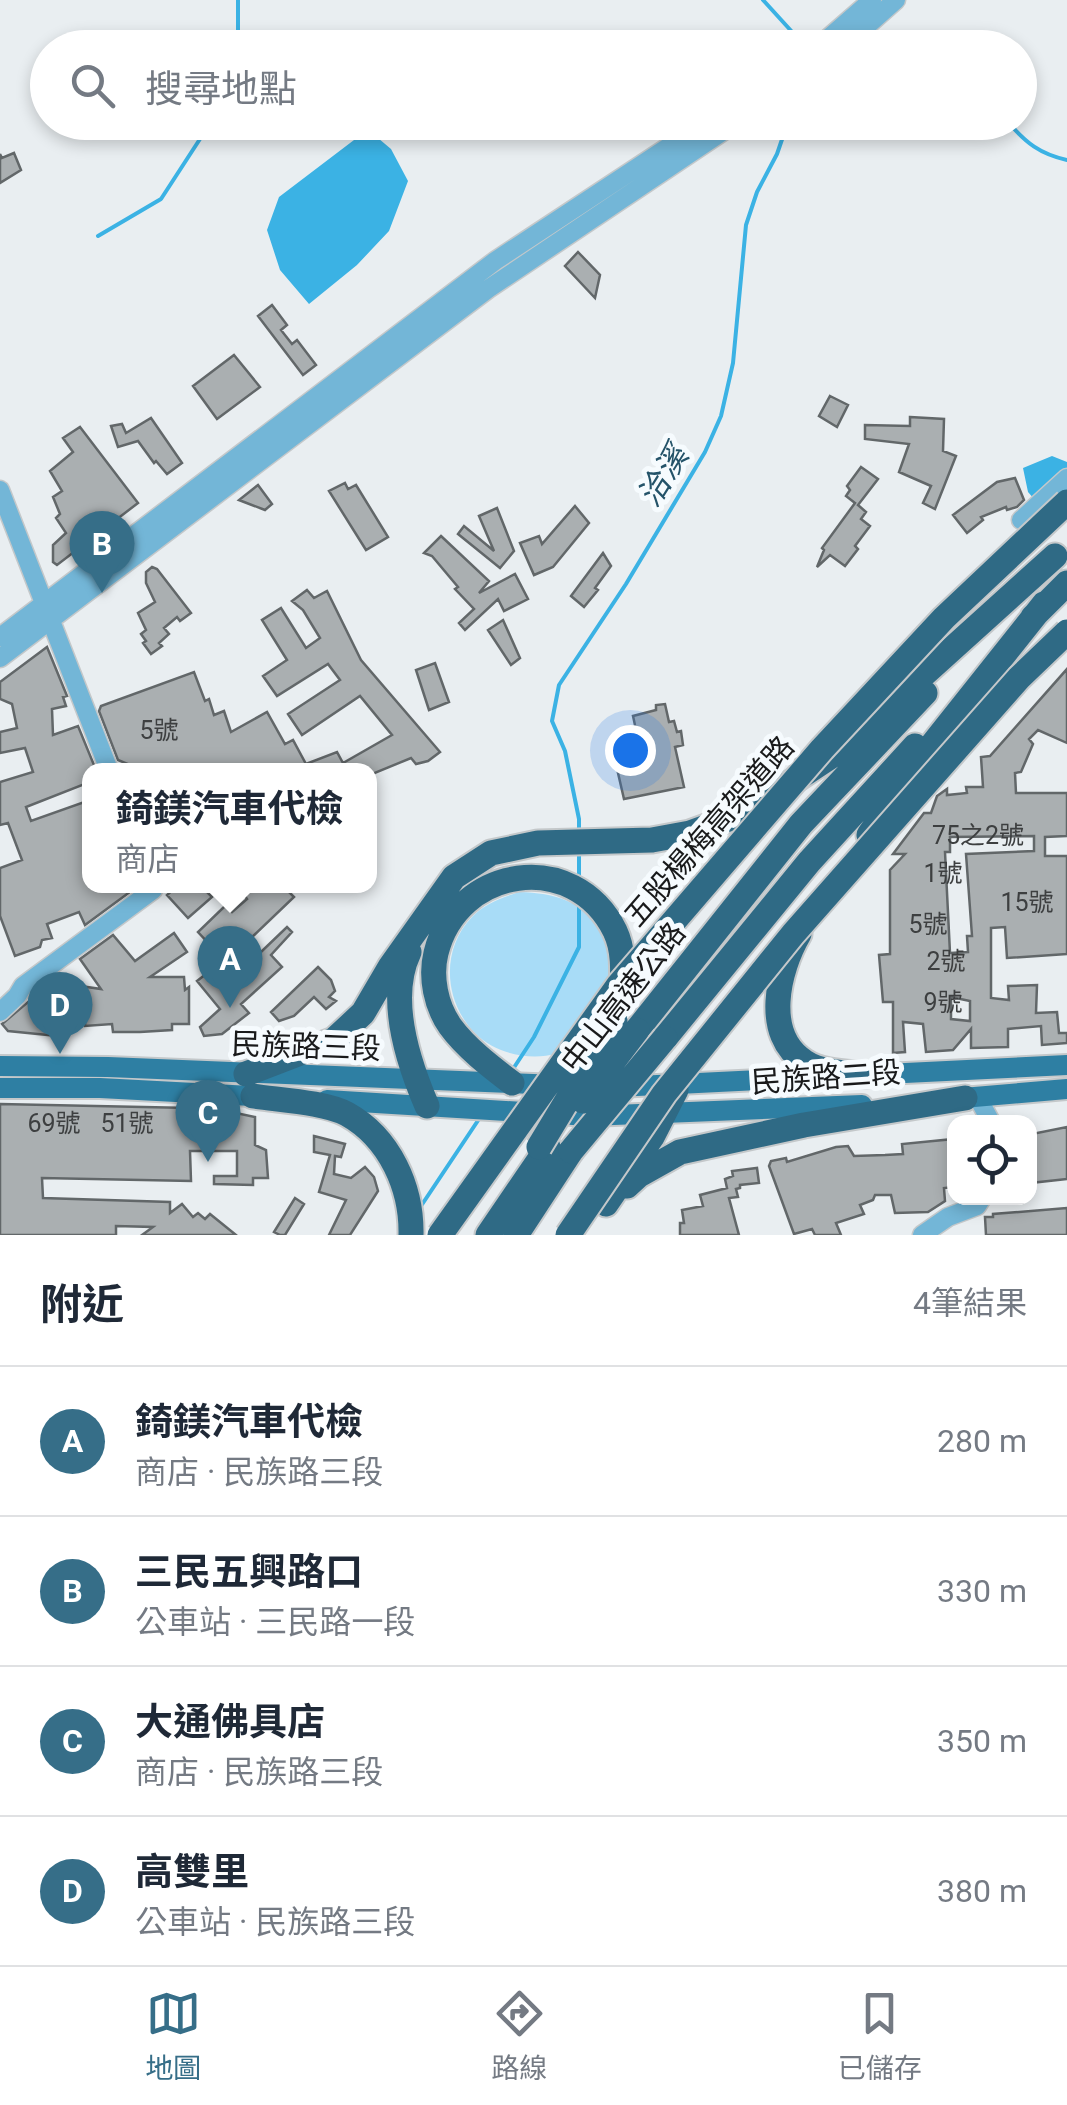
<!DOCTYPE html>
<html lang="zh-TW">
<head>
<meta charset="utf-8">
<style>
	body { margin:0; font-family:Roboto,"Noto Sans TC",sans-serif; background:#f2f2f3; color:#1f2937 }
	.controls { position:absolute; right:30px; bottom:30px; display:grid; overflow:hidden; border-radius:20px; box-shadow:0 5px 15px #0003 }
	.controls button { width:90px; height:90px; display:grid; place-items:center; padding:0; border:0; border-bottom:2px solid #e0e1e3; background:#fff; color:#1f2937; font:50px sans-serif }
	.you { position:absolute; left:630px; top:750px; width:35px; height:35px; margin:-25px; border:8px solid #fff; border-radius:50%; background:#1a73e8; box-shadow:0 0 0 15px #1a73e833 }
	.badge { display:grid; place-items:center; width:65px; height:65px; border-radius:50%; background:#366e88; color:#fff; font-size:32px; font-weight:700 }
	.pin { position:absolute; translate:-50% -82px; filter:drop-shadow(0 2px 5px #0008) }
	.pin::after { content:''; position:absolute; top:52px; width:35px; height:30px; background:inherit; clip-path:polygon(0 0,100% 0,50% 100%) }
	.popup { position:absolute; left:82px; top:763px; width:295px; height:130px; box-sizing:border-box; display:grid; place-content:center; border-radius:20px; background:#fff; filter:drop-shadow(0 2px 8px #0005); font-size:32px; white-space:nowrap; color:#747a83 }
	.popup b { font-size:38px; color:#1f2937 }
	.popup::after { content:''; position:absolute; left:50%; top:100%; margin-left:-20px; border:20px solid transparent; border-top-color:#fff }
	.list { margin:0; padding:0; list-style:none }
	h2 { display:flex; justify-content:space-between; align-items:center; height:130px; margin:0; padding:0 40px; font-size:42px }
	h2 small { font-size:32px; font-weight:400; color:#747a83 }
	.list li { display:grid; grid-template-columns:65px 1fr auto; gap:30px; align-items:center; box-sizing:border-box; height:150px; padding:0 40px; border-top:2px solid #e0e1e3 }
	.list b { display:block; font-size:38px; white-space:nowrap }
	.list p { margin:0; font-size:32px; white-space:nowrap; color:#747a83 }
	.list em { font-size:32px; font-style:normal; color:#747a83 }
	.icon { flex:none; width:55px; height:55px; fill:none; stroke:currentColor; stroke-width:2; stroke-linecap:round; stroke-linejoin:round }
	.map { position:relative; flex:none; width:1067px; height:1235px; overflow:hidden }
	.search { position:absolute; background:#fff; box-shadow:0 5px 15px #0003; left:30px; right:30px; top:30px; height:110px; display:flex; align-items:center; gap:25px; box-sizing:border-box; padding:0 35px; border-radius:55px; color:#747a83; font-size:38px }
	.sheet { height:730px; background:#fff }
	nav { display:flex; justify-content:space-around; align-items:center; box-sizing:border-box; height:140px; border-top:2px solid #e0e1e3; background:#fff; font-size:28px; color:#747a83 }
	nav a { display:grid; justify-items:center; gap:5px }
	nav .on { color:#366e88 }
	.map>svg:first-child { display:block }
	.green { fill:#a8dcf7 }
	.water { fill:#3bb2e4 }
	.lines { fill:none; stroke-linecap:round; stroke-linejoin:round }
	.stream { stroke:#3bb2e4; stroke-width:4 }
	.building { fill:#aaafb1; stroke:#626769; stroke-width:2.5; fill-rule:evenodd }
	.minor-casing { stroke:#c4c8ca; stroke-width:21 }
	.major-casing { stroke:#c4c8ca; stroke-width:24 }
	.highway-casing { stroke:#c4c8ca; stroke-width:29 }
	.minor { stroke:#73b6d7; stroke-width:18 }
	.major { stroke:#2e7fa3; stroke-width:20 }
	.highway { stroke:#2f6a85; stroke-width:25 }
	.highway-bridge-casing { stroke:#c4c8ca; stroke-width:29; stroke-linecap:butt }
	.highway-bridge { stroke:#2f6a85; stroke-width:25 }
	.labels { text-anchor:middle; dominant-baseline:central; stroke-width:10; stroke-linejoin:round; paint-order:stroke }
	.number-label { font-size:25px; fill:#3d3f40 }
	.street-label { font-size:30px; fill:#191a1b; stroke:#f6fbfe }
	.water-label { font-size:32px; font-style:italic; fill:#245369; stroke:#f6fbfe }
</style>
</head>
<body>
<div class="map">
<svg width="1067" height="1235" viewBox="0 0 1067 1235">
	<rect width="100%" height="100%" fill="#e9eef1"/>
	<!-- green -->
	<path class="green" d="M519 892C555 893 584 901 603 934 609 943 616 958 615 970 614 980 603 995 598 1004 592 1016 586 1036 576 1044 548 1065 500 1058 476 1034 444 1003 440 950 472 917 485 903 502 898 519 892Z"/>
	<!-- water -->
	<path class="water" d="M372 133 391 149 408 181 389 231 357 265 309 304 280 270 267 230 279 197 354 140Z
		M1052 456 1067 462V470L1035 500 1028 492 1023 468Z"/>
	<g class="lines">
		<!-- stream -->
		<path class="stream" d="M238 0V48
			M763 0 794 34V48
			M794 34 803 46
			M1008 122C1026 143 1040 154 1067 160
			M98 236 161 199 211 122
			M579 834V819L565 751 552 721 559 685 626 584 705 452 721 416 733 363 746 225 757 192 777 154 788 122
			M579 879V853
			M513 1069 534 1037 579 947V905
			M419 1209 479 1119"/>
	</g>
	<!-- building -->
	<path class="building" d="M14 153 21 170 0 183V154L2 158Z
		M578 252 600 275 595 298 565 266Z
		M272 305 287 325 281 330 292 344 297 340 316 365 303 375 258 316Z
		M234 355 260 387 217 419 193 386Z
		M830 396 848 405 837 427 819 416Z
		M910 417 944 419 943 451 956 456 935 509 923 503 931 486 899 472 909 444 865 439V425L910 426Z
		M151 418 182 463 167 474 156 461 154 463 138 441 118 447 111 426 122 424 126 433Z
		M80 427 138 503 57 565 53 562V545L66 533 56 518 60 514 53 497 62 491 50 471 73 452 63 438Z
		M861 467 878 479 858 505 866 512 861 519 870 526 855 546 858 549 845 566 830 555 817 567 824 550 822 548 855 503 846 496 850 490 847 486Z
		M1015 478 1024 500 1017 507 1007 510 1006 507 981 517 983 520 967 533 953 515 997 482Z
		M345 483 348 489 356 485 388 537 366 550 329 491Z
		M258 485 272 504 265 510 239 500Z
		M575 506 589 523 553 567 534 575 520 543 539 536 542 544Z
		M497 508 514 551 500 568 458 534 464 526 494 551 479 516Z
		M441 536 489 581 479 593 515 574 528 599 504 611 498 599 465 630 459 623 474 609 455 589 458 587 432 556 424 553Z
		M603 553 611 566 595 588 598 590 584 607 571 596Z
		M152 567 157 569 191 613 180 621 177 617 164 628 169 634 159 643 162 646 151 654 143 643 146 641 141 634 146 630 138 613 155 602 146 583V572Z
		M307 590 314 598 327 591 361 660 440 752 428 761 416 764 411 758 370 775V770H142L118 760 99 711 101 706 194 672 205 701 209 699 214 715 224 711 231 732 267 712 285 744 293 740 306 764 337 752 343 763 392 735 360 696 302 735 288 714 340 680 328 664 277 696 263 676 287 660 262 620 281 608 306 648 320 638 303 610 292 601Z
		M503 620 520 658 511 665 488 630Z
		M47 647 67 696 63 697 66 706 52 709 53 735 78 726 96 770H90V782L26 807 31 821 90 800V886H138L85 925 79 912 47 924 52 938 42 940 40 947 15 956 0 916V868L22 860 8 823 0 825V782L33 772 25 748 0 753V732L17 728 12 704 0 699V682Z
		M435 663 449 702 429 710 416 670Z
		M1067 669V743L1038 730 1029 739 1033 744 1021 772 1015 773 1016 793H1067V836L1045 837V856H1067V954L1007 958 1005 927 991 928V998L1009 1000 1008 986 1037 985 1036 1013 1057 1012 1059 1033H1067V1043L1042 1045 1041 1026 1008 1029V1047L971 1048V1029L953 1050 926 1052 923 1024 903 1022 905 1052 893 1053V1002H883L879 955 890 954V870L905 854H893L924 813H931L937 796 947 789V795L967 793 966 787H983L981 757 990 756ZM1034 836V851L966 854 972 936H967L968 952 950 953 945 852H950V837ZM951 997 970 1001V1021L951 1019Z
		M665 704 669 722 674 721 677 732 681 731 683 745 675 747 684 787 624 799 615 760 641 753 633 716 656 710V705Z
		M177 886H190L194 890 199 886H213L207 892 212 897 188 918 167 895Z
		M238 886H292L289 892 294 897 248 941 261 952 287 927 292 932 271 955 282 967 241 1004 249 1013 222 1034 204 1036 200 1027 220 1009 197 981 224 960 198 932 225 906 232 912 247 899Z
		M174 933 187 952 150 977H184L185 990 189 987V1024H172V1030L140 1032H113L112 1024 85 1026V993L65 1021 73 1029 67 1037 8 1031 2 1024 60 975 67 984 101 989 80 959 113 935 135 961Z
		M318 967 331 980 335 991 329 997 336 1001 326 1009 314 997 294 1016 279 1021 271 1012Z
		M0 1104 191 1108 222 1110 255 1117V1145L266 1150 268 1178H253V1185L214 1184V1176H237V1151H190L191 1181 42 1178 43 1198 170 1202V1213L182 1204 193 1217 198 1213 205 1219 210 1214 236 1235H142L153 1227 116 1226V1235H0Z
		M1067 1127V1179L1030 1183 1032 1134Z
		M314 1136 345 1144 341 1157 335 1156 334 1174 351 1178 365 1167 374 1177 378 1191 350 1235H329L346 1200 319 1192 330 1155 314 1152Z
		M954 1139V1187L944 1188 945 1201 928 1212 895 1213 891 1195H875L873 1200 860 1205 864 1214 836 1223 841 1235H815L812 1229 794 1234 769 1166 771 1161 786 1158 787 1162 836 1147 848 1146 854 1156 885 1155 903 1154 902 1144Z
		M757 1168 759 1183 740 1185V1188L736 1189 738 1197 729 1198 739 1235H680V1223H684L682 1210 703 1206 700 1195 727 1188 725 1179 733 1176 732 1171Z
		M295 1198 304 1204 285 1235H280L274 1232Z
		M1067 1208V1235H986L985 1217H993V1214Z"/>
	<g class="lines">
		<!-- minor casing -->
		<g class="minor-casing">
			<path id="minor" d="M817 48 872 0
				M842 48 896 0
				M0 490 109 770
				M1021 520 1067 478
				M0 637 495 261 706 122
				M0 658 488 289 737 122
				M0 1012 17 996 23 986 153 890 151 886
				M978 1098 991 1122
				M922 1235 948 1217 977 1206 982 1198"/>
		</g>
		<!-- major casing -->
		<g class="major-casing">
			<path id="major" d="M0 1066 108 1067 558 1085
				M617 1087 1067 1065
				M0 1088H100L268 1097
				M951 1099 1067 1089
				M327 1100 589 1116 862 1105"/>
		</g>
		<!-- highway casing -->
		<g class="highway-casing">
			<path id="highway" d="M1033 617 1067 583
				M869 835 932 745 1044 604
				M799 934C778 970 762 1035 805 1062 821 1073 848 1073 866 1075
				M409 952C387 998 408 1062 427 1106
				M637 1030 801 824 925 693
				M665 1038 809 862 915 746
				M246 1074 334 1040 363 1013 390 967 454 877 491 853 538 843 652 840 690 833 745 813 839 751 1055 556
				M512 1083C491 1067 466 1048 450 1026 436 1006 430 977 436 953 457 866 574 848 615 931 624 950 623 970 622 991
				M253 1096C279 1100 325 1102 347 1114 390 1138 412 1188 411 1235
				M627 1186 639 1175 680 1152 804 1125 965 1098
				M606 1204 652 1137 676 1090
				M488 1235 548 1147
				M516 1235 571 1151"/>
		</g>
		<!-- minor -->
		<use href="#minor" class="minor"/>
		<!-- major -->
		<use href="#major" class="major"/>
		<!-- highway -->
		<use href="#highway" class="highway"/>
		<!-- highway-bridge casing -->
		<g class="highway-bridge-casing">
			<path id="highway-bridge" d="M583 1101 637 1030
				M539 1147 615 1021
				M571 1151 665 1038
				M440 1235 618 986 822 749 944 618 1067 502
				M568 1235 664 1094 793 934 1019 678 1067 632"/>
		</g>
		<!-- highway-bridge -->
		<use href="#highway-bridge" class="highway-bridge"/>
	</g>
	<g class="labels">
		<!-- number labels -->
		<g class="number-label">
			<text x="159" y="730">5號</text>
			<text x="978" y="835">75之2號</text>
			<text x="943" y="873">1號</text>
			<text x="1027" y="902">15號</text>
			<text x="928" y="924">5號</text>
			<text x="946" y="961">2號</text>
			<text x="943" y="1002">9號</text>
			<text x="54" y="1123">69號</text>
			<text x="127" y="1123">51號</text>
		</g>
		<!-- street labels -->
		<g class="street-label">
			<text transform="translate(709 831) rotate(-49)">五股楊梅高架道路</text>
			<text transform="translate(623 997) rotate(-52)">中山高速公路</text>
			<text transform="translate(306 1046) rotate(2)">民族路三段</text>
			<text transform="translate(826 1077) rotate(-4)">民族路二段</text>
		</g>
		<!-- water labels -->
		<g class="water-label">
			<text transform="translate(663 476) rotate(-58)">洽溪</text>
		</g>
	</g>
</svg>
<div class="controls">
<button><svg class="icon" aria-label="locate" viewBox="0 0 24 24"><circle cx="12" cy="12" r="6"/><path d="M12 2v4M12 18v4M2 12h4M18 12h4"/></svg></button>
</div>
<div class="you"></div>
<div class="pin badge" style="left:230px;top:1008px">A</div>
<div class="popup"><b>錡鎂汽車代檢</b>商店</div>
<div class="pin badge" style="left:102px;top:593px">B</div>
<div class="pin badge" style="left:208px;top:1162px">C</div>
<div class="pin badge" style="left:60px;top:1054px">D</div>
<div class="search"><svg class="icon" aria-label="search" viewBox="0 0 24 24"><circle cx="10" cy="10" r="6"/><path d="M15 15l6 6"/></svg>搜尋地點</div>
</div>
<section class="sheet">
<h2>附近<small>4筆結果</small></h2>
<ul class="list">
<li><span class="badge">A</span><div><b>錡鎂汽車代檢</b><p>商店 · 民族路三段</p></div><em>280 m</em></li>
<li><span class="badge">B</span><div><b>三民五興路口</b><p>公車站 · 三民路一段</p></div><em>330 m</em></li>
<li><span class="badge">C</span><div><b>大通佛具店</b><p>商店 · 民族路三段</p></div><em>350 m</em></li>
<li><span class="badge">D</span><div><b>高雙里</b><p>公車站 · 民族路三段</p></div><em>380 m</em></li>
</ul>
</section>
<nav>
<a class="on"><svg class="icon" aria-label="map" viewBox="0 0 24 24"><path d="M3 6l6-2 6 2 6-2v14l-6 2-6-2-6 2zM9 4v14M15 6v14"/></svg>地圖</a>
<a><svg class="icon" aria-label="directions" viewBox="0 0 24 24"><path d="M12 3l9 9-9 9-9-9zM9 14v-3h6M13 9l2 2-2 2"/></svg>路線</a>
<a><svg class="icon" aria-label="saved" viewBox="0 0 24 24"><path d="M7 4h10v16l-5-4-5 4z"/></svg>已儲存</a>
</nav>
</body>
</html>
